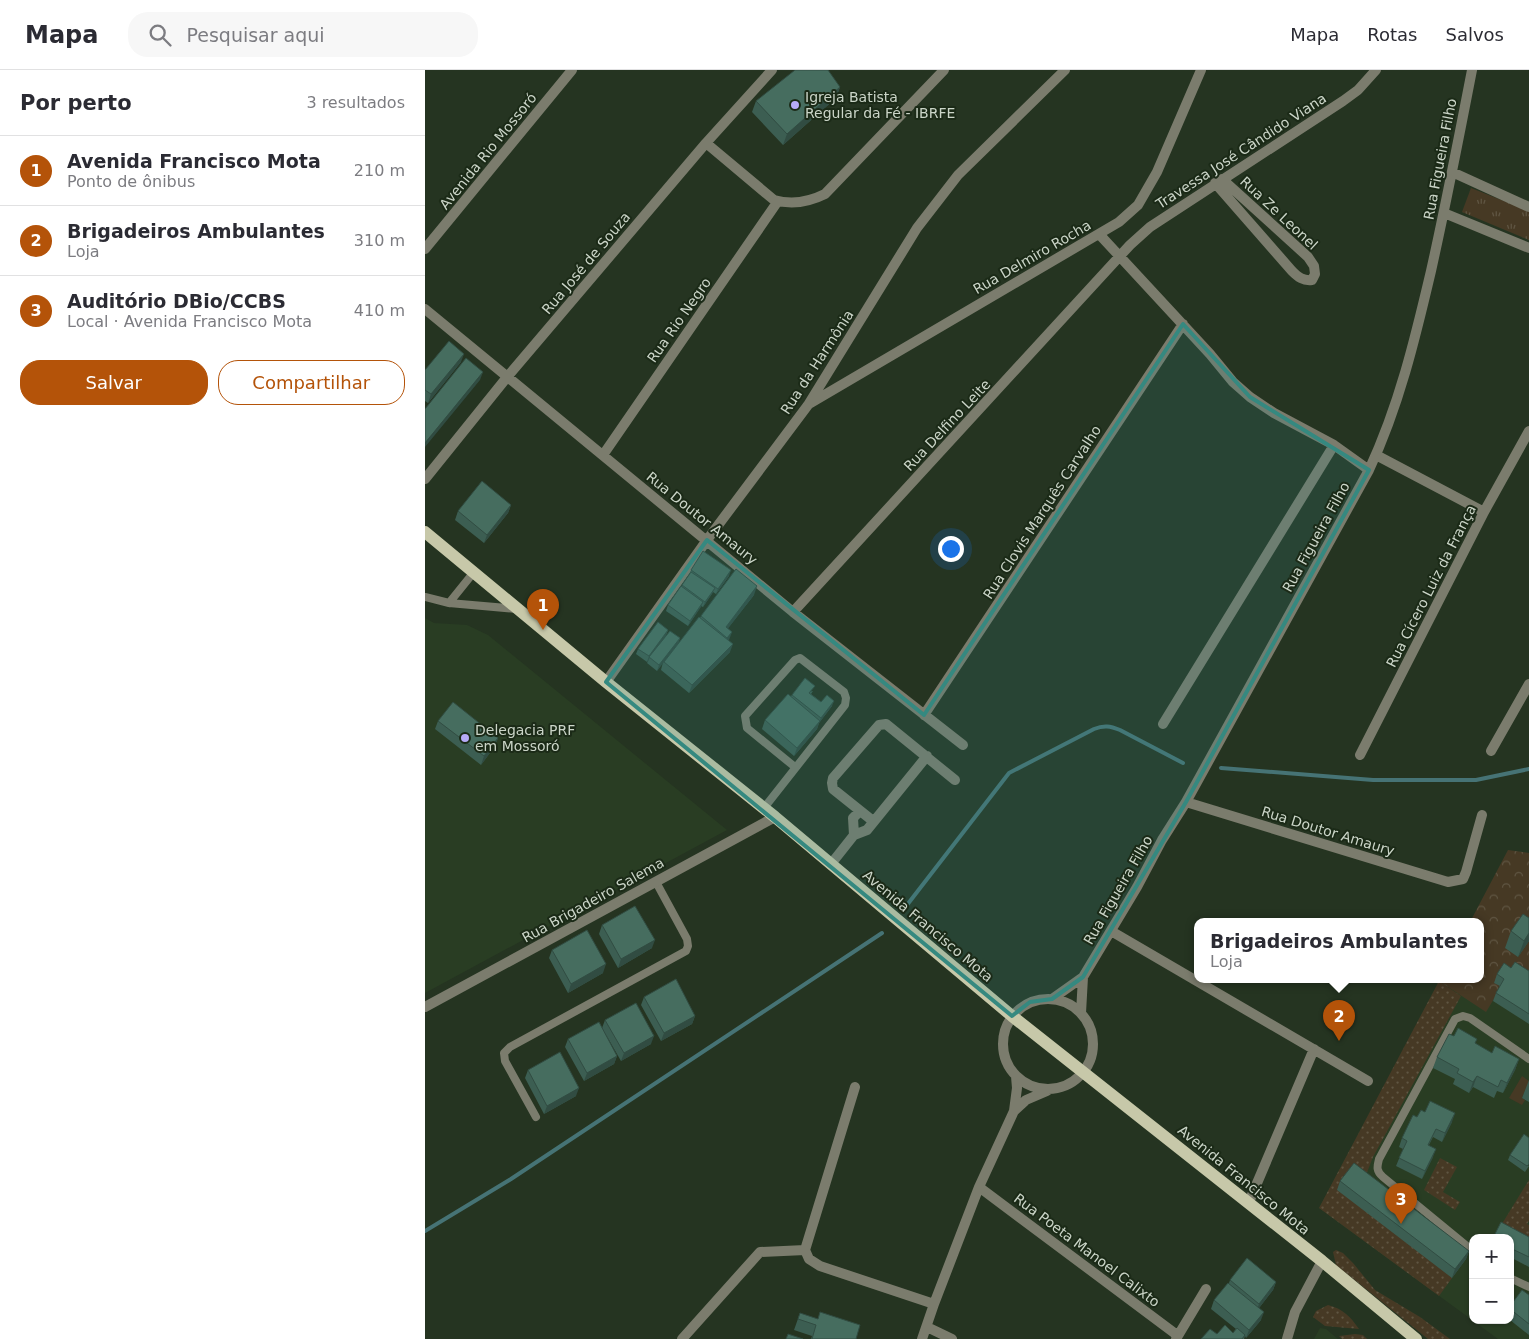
<!DOCTYPE html>
<html lang="pt">
<head>
<meta charset="utf-8">
<style>
	body { margin:0; font-family:"DejaVu Sans",sans-serif; background:#f7f7f7; color:#2b2b33 }
	.controls { position:absolute; right:15px; bottom:15px; display:grid; overflow:hidden; border-radius:10px; box-shadow:0 1px 4px #0004 }
	.controls button { width:45px; height:45px; display:grid; place-items:center; padding:0; border:0; border-bottom:1px solid #e1e1e2; background:#fff; color:#2b2b33; font:25px sans-serif }
	.you { position:absolute; left:525px; top:478px; width:18px; height:18px; margin:-12px; border:4px solid #fff; border-radius:50%; background:#1a73e8; box-shadow:0 0 0 8px #1a73e833 }
	.badge { display:grid; place-items:center; width:32px; height:32px; border-radius:50%; background:#b45309; color:#fff; font-size:16px; font-weight:700 }
	.pin { position:absolute; translate:-50% -41px; filter:drop-shadow(0 1px 2px #0008) }
	.pin::after { content:''; position:absolute; top:26px; width:18px; height:15px; background:inherit; clip-path:polygon(0 0,100% 0,50% 100%) }
	.popup { position:absolute; left:769px; top:848px; width:290px; height:65px; box-sizing:border-box; display:grid; place-content:center; border-radius:10px; background:#fff; filter:drop-shadow(0 1px 4px #0005); font-size:16px; white-space:nowrap; color:#7c7c81 }
	.popup b { font-size:19px; color:#2b2b33 }
	.popup::after { content:''; position:absolute; left:50%; top:100%; margin-left:-10px; border:10px solid transparent; border-top-color:#fff }
	.list { margin:0; padding:0; list-style:none }
	h2 { display:flex; justify-content:space-between; align-items:center; height:65px; margin:0; padding:0 20px; font-size:21px }
	h2 small { font-size:16px; font-weight:400; color:#7c7c81 }
	.list li { display:grid; grid-template-columns:32px 1fr auto; gap:15px; align-items:center; box-sizing:border-box; height:70px; padding:0 20px; border-top:1px solid #e1e1e2 }
	.list b { display:block; font-size:19px; white-space:nowrap }
	.list p { margin:0; font-size:16px; white-space:nowrap; color:#7c7c81 }
	.list em { font-size:16px; font-style:normal; color:#7c7c81 }
	.actions { display:flex; gap:10px; padding:15px 20px }
	.actions a { flex:1; padding:11px 0; border:1px solid #b45309; border-radius:20px; text-align:center; font-size:18px; color:#b45309 }
	.actions .main { background:#b45309; color:#fff }
	.icon { flex:none; width:28px; height:28px; fill:none; stroke:currentColor; stroke-width:2; stroke-linecap:round; stroke-linejoin:round }
	.map { position:relative; flex:none; width:1104px; height:1269px; overflow:hidden }
	header { display:flex; align-items:center; gap:30px; box-sizing:border-box; height:70px; padding:0 25px; background:#fff; border-bottom:1px solid #e1e1e2 }
	header strong { font-size:24px }
	nav { display:flex; gap:28px; margin-inline-start:auto; font-size:18px }
	.search { width:350px; height:45px; background:#f7f7f7; display:flex; align-items:center; gap:12px; box-sizing:border-box; padding:0 18px; border-radius:20px; color:#7c7c81; font-size:19px }
	main { display:flex }
	aside { flex:1; background:#fff }
	.map>svg:first-child { display:block }
	.built { fill:#293d23; fill-rule:evenodd }
	.grass { fill:url(#grass-dots) }
	.forest { fill:url(#forest-crowns) }
	.park { fill:url(#park-tufts) }
	.garden { fill:#463924 }
	.lines { fill:none; stroke-linecap:round; stroke-linejoin:round }
	.stream { stroke:#467375; stroke-width:4 }
	.lane { stroke:#7b7c6d; stroke-width:8 }
	.street { stroke:#7b7c6d; stroke-width:10 }
	.primary { stroke:#c7c8a9; stroke-width:12 }
	.wall { fill:#3c5e52 }
	.shaded-wall { fill:#314c42 }
	.building { fill:#466d5f; stroke:#314c42 }
	.marked { fill:#358980; fill-opacity:0.2; stroke:#358980; stroke-width:4; stroke-linejoin:round }
	.poi-dot { fill:#b7abf8; stroke:#1b2a17; stroke-width:2 }
	.labels { text-anchor:middle; dominant-baseline:central; stroke-width:4; stroke-linejoin:round; paint-order:stroke }
	.poi-label { font-size:14px; fill:#cbd5c8; stroke:#1b2a17; text-anchor:start }
	.street-label { font-size:14px; fill:#cbd5c8; stroke:#1b2a17 }
</style>
</head>
<body>
<header>
<strong>Mapa</strong>
<div class="search"><svg class="icon" aria-label="search" viewBox="0 0 24 24"><circle cx="10" cy="10" r="6"/><path d="M15 15l6 6"/></svg>Pesquisar aqui</div>
<nav><a>Mapa</a><a>Rotas</a><a>Salvos</a></nav>
</header>
<main>
<aside>
<h2>Por perto<small>3 resultados</small></h2>
<ul class="list">
<li><span class="badge">1</span><div><b>Avenida Francisco Mota</b><p>Ponto de ônibus</p></div><em>210 m</em></li>
<li><span class="badge">2</span><div><b>Brigadeiros Ambulantes</b><p>Loja</p></div><em>310 m</em></li>
<li><span class="badge">3</span><div><b>Auditório DBio/CCBS</b><p>Local · Avenida Francisco Mota</p></div><em>410 m</em></li>
</ul>
<div class="actions"><a class="main">Salvar</a><a>Compartilhar</a></div>
</aside>
<div class="map">
<svg width="1104" height="1269" viewBox="0 0 1104 1269">
	<defs>
		<pattern id="grass-dots" width="8" height="8" patternUnits="userSpaceOnUse" patternTransform="scale(1.25)"><rect width="8" height="8" fill="#463924"/><path d="M2 2h.1M6 6h.1" fill="none" stroke="#5f5542" stroke-width="1.8" stroke-linecap="round"/></pattern>
		<pattern id="forest-crowns" width="20" height="18" patternUnits="userSpaceOnUse" patternTransform="scale(1.25)"><rect width="20" height="18" fill="#463924"/><path d="M2 6a3 3 0 1 1 6 0M12 15a3 3 0 1 1 6 0" fill="none" stroke="#5f5542"/></pattern>
		<pattern id="park-tufts" width="24" height="20" patternUnits="userSpaceOnUse" patternTransform="scale(1.25)"><rect width="24" height="20" fill="#463924"/><path d="M3 7l-1-3M5 7V3M7 7l1-3M15 17l-1-3M17 17v-4M19 17l1-3" fill="none" stroke="#5f5542"/></pattern>
	</defs>
	<rect width="100%" height="100%" fill="#253421"/>
	<!-- built -->
	<path class="built" d="M0 548 9 553 42 555 63 565 302 760 0 923Z
		M1104 783V1269H1073L894 1138 1016 910H1055V852ZM1048 1168H1085V1250H1048Z
		M895 1258 901 1259 913 1269H889Z"/>
	<!-- grass -->
	<path class="grass" d="M1014 911 1036 926 948 1087 939 1110 1027 1208 1014 1226 894 1138Z
		M1015 1088 1032 1097 1018 1122 1035 1132 1030 1140 999 1120Z
		M1104 1110V1151L1102 1154 1104 1155V1174L1075 1157Z
		M911 1180 918 1183 928 1193 950 1220 995 1247 1025 1269H1003L911 1195 908 1182Z
		M903 1235C918 1239 925 1246 934 1259L900 1256 888 1247 891 1241Z
		M930 1264 938 1265 942 1269H917L914 1266Z"/>
	<!-- forest -->
	<path class="forest" d="M1083 780 1104 783V869L1093 887 1104 871V911L1076 917 1061 942 1014 911 1015 910H1055V852H1045Z"/>
	<!-- park -->
	<path class="park" d="M1046 118 1104 141V170L1037 142Z"/>
	<!-- garden -->
	<path class="garden" d="M1097 1006 1104 1011 1097 1028 1100 1030 1097 1035 1084 1028Z"/>
	<g class="lines">
		<!-- stream -->
		<path class="stream" d="M796 698 948 710H1051L1104 699
			M482 835 584 703 669 659C679 655 685 656 695 660L758 693
			M0 1161 86 1109 457 863"/>
		<!-- lane -->
		<path class="lane" d="M0 527 24 533 92 539
			M24 533 49 502
			M339 738 420 635 421 628 419 622 375 588 370 590 320 646 322 658 370 697
			M111 1047 80 991 79 983 85 977 261 881 263 876 262 869 231 812
			M1048 1181 958 1107C951 1101 952 1097 954 1089L1030 949 1038 946 1045 948 1104 989
			M1085 1208 1104 1217"/>
		<!-- street -->
		<path class="street" d="M281 73 349 130C367 135 384 132 400 124L519 0
			M1027 102 1104 137
			M790 113 867 201C873 207 878 211 887 210L890 204 889 196 883 187 797 109
			M1019 143 1104 178
			M674 164 785 284 808 312 825 327 849 343 909 375 944 400
			M0 179 147 0
			M0 239 368 542 538 675
			M384 334 694 152 713 135 732 102 776 0
			M178 385 353 131
			M951 385 1059 442
			M0 409 83 306 281 73 347 0
			M368 542 705 175 725 157 918 31 933 20 951 0
			M181 612 282 470 383 335 492 158 533 105 640 0
			M499 645 758 254
			M738 654 909 375
			M1066 681 1104 614
			M935 685 1059 442 1104 361
			M761 732 1023 812 1038 809 1041 802 1057 745
			M448 751 408 719 407 713 408 708 454 655 461 654 530 710
			M429 765 428 748 435 741
			M406 794 429 765 442 760 502 686
			M686 861 943 1011
			M578 974a45 45 0 1 1 90 0a45 45 0 1 1-90 0Z
			M627 929 658 907 712 817 737 770 761 732 944 400C974 336 990 269 1006 201 1021 134 1034 67 1047 0
			M0 937 350 747
			M656 943 658 907
			M430 1017 380 1180 384 1189 395 1196 509 1234
			M589 1041 601 1030 622 1021
			M554 1117 752 1265
			M824 1132 889 979
			M502 1257 527 1269
			M257 1269 335 1182 380 1180
			M497 1269 509 1234 554 1117 589 1041 592 1018 591 1006
			M751 1269 781 1219
			M862 1269 870 1242 897 1191"/>
		<!-- primary -->
		<path class="primary" d="M0 462 181 612 350 747 587 946 897 1191 991 1269"/>
	</g>
	<!-- wall -->
	<path class="wall" d="M415 17 411 28 358 75 327 42 331 31Z
		M36 292 3 333 0 331V300Z
		M86 435 83 443 59 473 30 450 33 441Z
		M266 500 304 506 291 524 288 522 278 537 276 536 263 556 241 541 243 535 264 505Z
		M329 525 303 558 305 582 264 623 236 600 238 592 232 601 222 593 224 589 222 592 211 584 213 579 243 560 241 565 230 580 255 568 253 574 275 548 276 546Z
		M388 621 386 624 396 632 407 636 394 653 392 659 369 686 337 659 340 650 366 626 367 625Z
		M13 651 73 668 70 676 56 695 10 659Z
		M1104 848V871L1093 887 1080 878 1086 861Z
		M177 855 227 878 193 898 174 864Z
		M127 880 178 903 143 923 124 888Z
		M1086 898 1104 901V954L1068 931 1071 923 1075 916 1069 913 1072 904Z
		M219 927 270 946 267 954 236 971 216 935Z
		M180 950 226 974 196 991 180 963 192 986 189 994 159 1011 140 977 143 969 177 958Z
		M1029 966 1050 974 1067 983 1094 989 1090 1000 1078 1023 1072 1021 1069 1028 1048 1017 1044 1023 1028 1014 1030 1009 1008 998 1012 987Z
		M103 1000 151 1026 119 1044 100 1008Z
		M1104 1010V1032L1097 1028Z
		M1000 1042 1027 1052 1017 1072 1008 1067 1004 1075 1008 1087 997 1109 971 1096 978 1079 974 1077 977 1068Z
		M1085 1085 1104 1096 1100 1102 1083 1090Z
		M915 1111 1044 1181 1041 1189 1027 1208 912 1120Z
		M1104 1167V1197L1085 1187V1168Z
		M805 1210 851 1212 848 1220 834 1238 836 1250 821 1268 820 1266 819 1269H776L792 1264 808 1263 811 1259 786 1239 789 1230 804 1213Z
		M1104 1225V1265L1085 1250V1236Z
		M375 1243 431 1269H386L387 1266 369 1260Z"/>
	<!-- shaded-wall -->
	<path class="shaded-wall" d="M415 17 411 28 358 75 362 64Z
		M39 284 36 292 3 333 6 324Z
		M58 302 55 310 0 377V373Z
		M86 435 83 443 59 473 62 465Z
		M306 500 304 506 291 524 293 519Z
		M332 516 329 525 298 565 301 557Z
		M290 518 287 524 278 537 280 532Z
		M278 532 276 537 263 556 265 551Z
		M243 560 241 565 222 592 224 586Z
		M307 562 304 570 299 576 302 568Z
		M255 568 253 574 232 601 234 595Z
		M308 574 305 582 264 623 267 615Z
		M409 631 407 636 394 653 392 659 369 686 372 678 394 652 396 648Z
		M73 668 70 676 56 695 59 686Z
		M1104 863V871L1093 887 1099 871Z
		M230 870 227 878 193 898 196 889Z
		M181 894 178 903 143 923 146 914Z
		M270 946 267 954 236 971 239 963Z
		M229 966 226 974 196 991 199 983Z
		M192 986 189 994 159 1011 162 1003Z
		M1094 989 1090 1000 1078 1023 1082 1013Z
		M1052 1006 1048 1017 1044 1023 1048 1012Z
		M154 1018 151 1026 119 1044 122 1036Z
		M1030 1043 1027 1052 1017 1072 1020 1063Z
		M1011 1079 1008 1087 997 1109 1000 1101Z
		M1044 1181 1041 1189 1027 1208 1030 1199Z
		M851 1212 848 1220 831 1242 834 1234Z
		M839 1242 836 1250 821 1268 824 1260Z"/>
	<!-- building -->
	<path class="building" d="M370 0H403L415 17 362 64 331 31Z
		M24 271 39 284 6 324 0 320V300Z
		M41 288 58 302 0 373V339Z
		M57 411 86 435 62 465 33 441Z
		M278 481 306 500 293 519 266 500Z
		M311 499 332 516 301 557 307 562 302 568 276 546Z
		M266 502 290 518 280 532 257 515Z
		M256 516 278 532 265 551 243 535Z
		M274 547 308 574 267 615 239 592Z
		M233 552 243 560 224 586 213 579Z
		M245 561 255 568 234 595 224 587Z
		M380 608 390 616 384 623 396 632 402 625 409 631 396 648 367 625Z
		M363 624 395 651 372 678 340 650Z
		M28 632 73 668 59 686 13 651Z
		M210 836 230 870 196 889 177 855Z
		M1098 844 1104 848V863L1099 871 1086 861Z
		M162 860 181 894 146 914 127 880Z
		M1090 892 1104 901V944L1071 923 1079 909 1072 904 1079 893 1086 898Z
		M251 909 270 946 239 963 219 927Z
		M211 933 229 966 199 983 180 950Z
		M174 952 192 986 162 1003 143 969Z
		M1033 958 1052 969 1050 973 1067 983 1070 976 1094 989 1082 1013 1076 1010 1073 1017 1052 1006 1048 1012 1032 1003 1034 999 1012 987 1024 964 1029 966Z
		M135 982 154 1018 122 1036 103 1000Z
		M1005 1031 1030 1043 1020 1063 1011 1059 1003 1075 1011 1079 1000 1101 974 1088 982 1071 977 1068 988 1045 992 1047 996 1040 1000 1042Z
		M1099 1064 1104 1068V1094L1102 1096 1085 1085Z
		M929 1093 1044 1181 1030 1199 915 1111Z
		M1076 1152 1104 1167V1187L1085 1178V1168H1068Z
		M822 1188 851 1212 834 1234 805 1210Z
		M803 1213 839 1242 824 1260 789 1230Z
		M1097 1220 1104 1225V1254L1085 1239V1236Z
		M395 1242 435 1255 431 1269H387L391 1255 373 1249 375 1243 393 1249Z
		M800 1255 808 1263 812 1258 820 1265 817 1269H776L785 1259 792 1264Z
		M363 1264 378 1269H361Z"/>
	<!-- marked area -->
	<path class="marked" d="M758 254 825 327 944 400 761 732 658 907 627 929 605 932 587 946 181 612 282 470 499 645Z"/>
	<!-- markers -->
	<g class="poi-dot">
		<circle cx="370" cy="35" r="5"/>
		<circle cx="40" cy="668" r="5"/>
	</g>
	<g class="labels">
		<!-- poi labels -->
		<g class="poi-label">
			<text x="380" y="27">Igreja Batista<tspan x="380" dy="16">Regular da Fé - IBRFE</tspan></text>
			<text x="50" y="660">Delegacia PRF<tspan x="50" dy="16">em Mossoró</tspan></text>
		</g>
		<!-- street labels -->
		<g class="street-label">
			<text transform="translate(63 81) rotate(-51)">Avenida Rio Mossoró</text>
			<text transform="translate(816 81) rotate(-33)">Travessa José Cândido Viana</text>
			<text transform="translate(1015 89) rotate(-79)">Rua Figueira Filho</text>
			<text transform="translate(854 143) rotate(43)">Rua Ze Leonel</text>
			<text transform="translate(607 187) rotate(-30)">Rua Delmiro Rocha</text>
			<text transform="translate(161 193) rotate(-50)">Rua José de Souza</text>
			<text transform="translate(254 250) rotate(-55)">Rua Rio Negro</text>
			<text transform="translate(392 292) rotate(-57)">Rua da Harmônia</text>
			<text transform="translate(522 355) rotate(-47)">Rua Delfino Leite</text>
			<text transform="translate(617 442) rotate(-57)">Rua Clovis Marquês Carvalho</text>
			<text transform="translate(277 448) rotate(39)">Rua Doutor Amaury</text>
			<text transform="translate(891 467) rotate(-61)">Rua Figueira Filho</text>
			<text transform="translate(1006 516) rotate(-63)">Rua Cícero Luiz da França</text>
			<text transform="translate(903 761) rotate(17)">Rua Doutor Amaury</text>
			<text transform="translate(693 820) rotate(-60)">Rua Figueira Filho</text>
			<text transform="translate(168 830) rotate(-29)">Rua Brigadeiro Salema</text>
			<text transform="translate(503 856) rotate(40)">Avenida Francisco Mota</text>
			<text transform="translate(819 1110) rotate(39)">Avenida Francisco Mota</text>
			<text transform="translate(662 1180) rotate(37)">Rua Poeta Manoel Calixto</text>
		</g>
	</g>
</svg>
<div class="controls">
<button>+</button>
<button>−</button>
</div>
<div class="you"></div>
<div class="pin badge" style="left:118px;top:560px">1</div>
<div class="pin badge" style="left:914px;top:971px">2</div>
<div class="popup"><b>Brigadeiros Ambulantes</b>Loja</div>
<div class="pin badge" style="left:976px;top:1154px">3</div>
</div>
</main>
</body>
</html>
